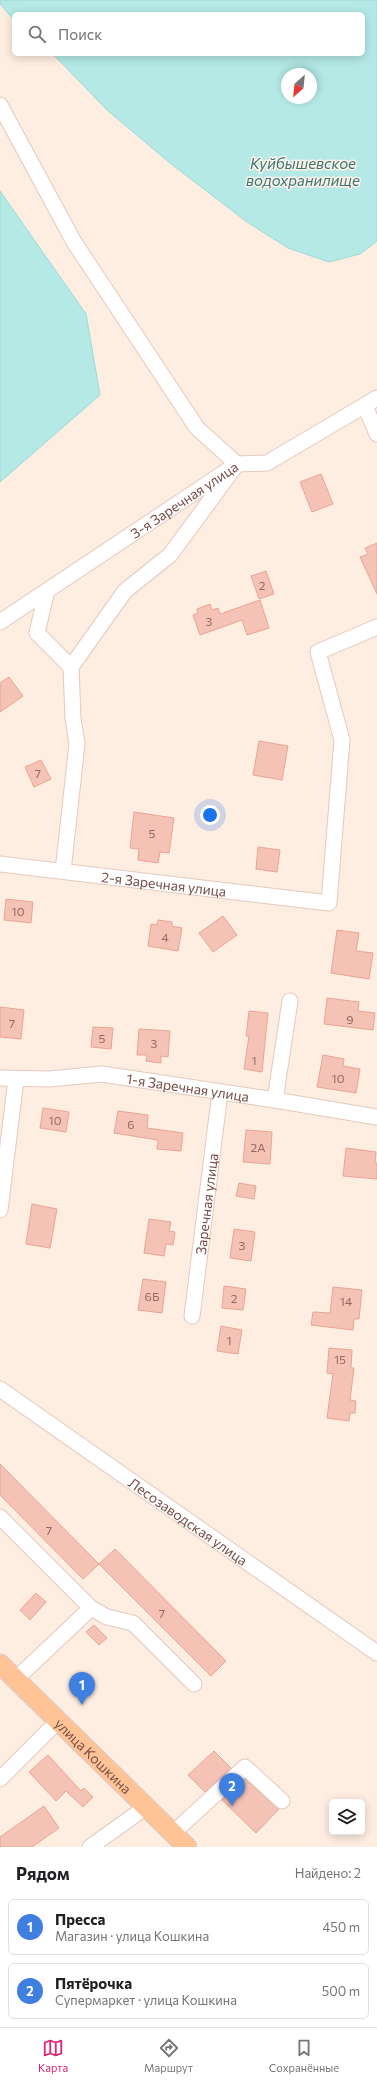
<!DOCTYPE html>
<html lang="ru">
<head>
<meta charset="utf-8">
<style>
	body { margin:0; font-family:Commissioner,sans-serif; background:#f2f2f2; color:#202124 }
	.controls { position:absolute; right:12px; bottom:12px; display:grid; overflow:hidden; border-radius:6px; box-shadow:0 2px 10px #0003 }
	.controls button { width:36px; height:36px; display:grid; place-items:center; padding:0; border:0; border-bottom:1px solid #e0e0e0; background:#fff; color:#202124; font:20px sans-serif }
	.compass { position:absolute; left:281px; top:68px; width:36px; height:36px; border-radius:50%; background:#fff; box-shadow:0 2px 10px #0003; rotate:207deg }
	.you { position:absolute; left:210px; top:815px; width:14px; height:14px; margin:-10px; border:3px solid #fff; border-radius:50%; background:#1a73e8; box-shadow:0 0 0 6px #1a73e833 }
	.badge { display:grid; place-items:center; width:26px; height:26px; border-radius:50%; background:#db2777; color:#fff; font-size:13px; font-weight:700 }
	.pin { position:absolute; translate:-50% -33px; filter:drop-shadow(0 1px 2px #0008) }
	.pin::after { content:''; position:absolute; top:21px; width:14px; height:12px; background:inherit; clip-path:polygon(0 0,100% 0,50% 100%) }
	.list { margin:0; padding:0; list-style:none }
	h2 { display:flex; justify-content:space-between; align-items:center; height:52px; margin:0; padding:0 16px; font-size:17px }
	h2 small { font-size:13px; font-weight:400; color:#757577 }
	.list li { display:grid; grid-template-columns:26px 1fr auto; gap:12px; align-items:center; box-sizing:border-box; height:56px; margin:0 8px 8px; padding:0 8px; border:1px solid #e0e0e0; border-radius:6px }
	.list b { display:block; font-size:15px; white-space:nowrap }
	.list p { margin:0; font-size:13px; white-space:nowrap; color:#757577 }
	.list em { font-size:13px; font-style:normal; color:#757577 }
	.icon { flex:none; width:22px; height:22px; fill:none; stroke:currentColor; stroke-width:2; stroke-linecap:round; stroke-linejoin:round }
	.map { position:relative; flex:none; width:377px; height:1847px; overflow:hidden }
	.search { position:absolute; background:#fff; box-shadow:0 2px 10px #0003; left:12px; right:12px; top:12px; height:44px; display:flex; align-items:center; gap:10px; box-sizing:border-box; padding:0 14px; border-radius:6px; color:#757577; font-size:15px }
	.sheet { height:180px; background:#fff }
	nav { display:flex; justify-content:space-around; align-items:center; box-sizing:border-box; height:56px; border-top:1px solid #e0e0e0; background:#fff; font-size:11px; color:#757577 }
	nav a { display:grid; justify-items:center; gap:2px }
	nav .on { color:#db2777 }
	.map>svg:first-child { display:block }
	.water { fill:#b4e9e6; stroke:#99dbd8; fill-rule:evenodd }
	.building { fill:#f5c3b6; stroke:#e9a495 }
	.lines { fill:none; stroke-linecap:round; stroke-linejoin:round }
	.minor-casing { stroke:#e5c9bf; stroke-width:17 }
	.major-casing { stroke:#d9cdcb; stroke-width:21 }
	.minor { stroke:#fff; stroke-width:15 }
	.major { stroke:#ffc396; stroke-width:19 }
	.labels { text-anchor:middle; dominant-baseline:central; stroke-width:3; stroke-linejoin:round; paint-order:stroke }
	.number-label { font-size:12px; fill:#966a62 }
	.street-label { font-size:14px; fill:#774d46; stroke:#fff2e8 }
	.water-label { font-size:15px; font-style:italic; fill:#367674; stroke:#fff2e8 }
</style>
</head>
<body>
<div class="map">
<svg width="377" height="1847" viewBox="0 0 377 1847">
	<rect width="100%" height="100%" fill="#feede1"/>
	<!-- water -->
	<path class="water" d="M0 0H377V241L360 254 329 262 288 248 247 222 170 163 107 110 53 54H363V14H14V20L0 4ZM287 74H311V98H287Z
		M0 191 86 314 100 395 0 482Z"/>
	<!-- building -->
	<path class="building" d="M321 474 333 504 312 512 300 482Z
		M377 543V594L360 557 368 554 365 548Z
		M266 571 274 594 259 599 251 576Z
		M260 600 269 628 247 635 242 620 200 635 193 615 198 613 197 609 210 604 212 610 218 608 220 614Z
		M9 677 23 696 0 712V683Z
		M259 741 288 746 282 780 253 775Z
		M41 760 51 779 34 787 25 767Z
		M134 812 174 818 169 853 160 852 158 863 138 860 139 849 130 848Z
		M258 847 280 850 277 872 256 869Z
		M6 899 33 902 31 923 4 920Z
		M223 916 237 935 213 952 199 933Z
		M158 920 172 922V926L182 928 178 951 148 946 151 924 157 925Z
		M337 930 359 933 356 951 373 953 369 979 331 973Z
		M327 998 359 1002 358 1011 375 1013 373 1030 324 1024Z
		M0 1007 24 1010 21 1039 0 1037Z
		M249 1011 268 1013 262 1072 244 1069 249 1036H246Z
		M93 1027 113 1028 111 1049 91 1047Z
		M139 1029 170 1031 168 1057 161 1056V1063L146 1061 147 1055H137Z
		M323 1055 344 1059 343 1066 360 1069 356 1093 317 1087Z
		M43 1108 69 1112 66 1132 40 1128Z
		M118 1111 148 1115 147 1128 183 1133 181 1151 157 1149 158 1140 114 1133Z
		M246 1130 272 1132 270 1164 243 1162Z
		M346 1148 376 1152 375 1163H377V1179L343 1176Z
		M239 1183 256 1186 254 1199 236 1196Z
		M32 1204 57 1209 50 1248 26 1244Z
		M149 1219 171 1222 169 1231 175 1232 173 1245 166 1244 164 1256 144 1253Z
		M234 1229 255 1232 251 1261 230 1258Z
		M143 1279 166 1282 162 1313 138 1310Z
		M224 1286 246 1289 243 1310 222 1308Z
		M333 1287 362 1290 359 1319H354L353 1330 311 1325 313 1312 330 1313Z
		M221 1326 242 1330 238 1354 217 1351Z
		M329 1348 352 1350 351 1368H354L350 1400 356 1401 355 1413H350L349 1421 327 1418 333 1374 327 1373Z
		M0 1464 99 1564 83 1579 0 1495Z
		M115 1549 226 1661 211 1676 99 1564Z
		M36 1593 46 1602 30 1620 20 1610Z
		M94 1625 107 1638 99 1645 86 1632Z
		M214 1751 231 1768 205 1792 188 1775Z
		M48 1755 81 1791 84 1788 93 1797 83 1807 66 1791 56 1801 29 1772Z
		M245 1779 279 1809 256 1833 222 1800Z
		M44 1806 59 1828 32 1847H0V1837Z"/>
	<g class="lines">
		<!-- minor casing -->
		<g class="minor-casing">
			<g id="minor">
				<path d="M0 105 74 242 197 428 237 464 170 555 125 591 71 667"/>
				<path d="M365 406 377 434"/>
				<path d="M46 594 37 633 71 667 73 718 77 744 63 871"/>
				<path id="s1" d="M0 622 237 464 267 463 377 398"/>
				<path id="s2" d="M0 864 329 903 342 740 318 652 377 627"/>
				<path id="s3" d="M0 1078 49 1079 102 1074 275 1100 290 1001"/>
				<path d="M275 1100 377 1117"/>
				<path d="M0 1210 16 1079"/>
				<path id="s4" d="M192 1316 220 1092"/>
				<path id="s5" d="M0 1389 377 1653"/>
				<path d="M0 1517 91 1608"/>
				<path d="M16 1679 91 1608 107 1617 133 1623 194 1684"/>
				<path d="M0 1779 58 1721"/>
				<path d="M173 1833 245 1767 282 1801"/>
				<path d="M90 1847 146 1807"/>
			</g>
		</g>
		<!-- major casing -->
		<g class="major-casing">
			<g id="major">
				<path id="s6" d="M0 1664 187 1847"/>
			</g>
		</g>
		<!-- minor -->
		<use href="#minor" class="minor"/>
		<!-- major -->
		<use href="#major" class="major"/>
	</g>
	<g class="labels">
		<!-- number labels -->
		<g class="number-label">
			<text x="262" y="585">2</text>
			<text x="209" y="621">3</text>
			<text x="38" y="773">7</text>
			<text x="152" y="833">5</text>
			<text x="18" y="911">10</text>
			<text x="165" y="937">4</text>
			<text x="350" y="1019">9</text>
			<text x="12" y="1023">7</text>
			<text x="102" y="1038">5</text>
			<text x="154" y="1043">3</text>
			<text x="254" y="1060">1</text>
			<text x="338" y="1078">10</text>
			<text x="55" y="1120">10</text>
			<text x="131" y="1124">6</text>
			<text x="258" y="1147">2А</text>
			<text x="242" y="1245">3</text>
			<text x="152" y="1296">6Б</text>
			<text x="234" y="1298">2</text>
			<text x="346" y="1301">14</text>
			<text x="229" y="1340">1</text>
			<text x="340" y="1359">15</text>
			<text x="49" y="1530">7</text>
			<text x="162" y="1613">7</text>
		</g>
		<!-- street labels -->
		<g class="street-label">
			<text stroke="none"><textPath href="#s1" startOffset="221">3-я Заречная улица</textPath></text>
			<text stroke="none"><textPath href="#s2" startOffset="165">2-я Заречная улица</textPath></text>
			<text stroke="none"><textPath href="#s3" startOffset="189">1-я Заречная улица</textPath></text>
			<text stroke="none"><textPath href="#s4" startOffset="113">Заречная улица</textPath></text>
			<text stroke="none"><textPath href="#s5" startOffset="230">Лесозаводская улица</textPath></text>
			<text stroke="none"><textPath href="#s6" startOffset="131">улица Кошкина</textPath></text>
		</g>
		<!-- water labels -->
		<g class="water-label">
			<text x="303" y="163">Куйбышевское<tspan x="303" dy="17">водохранилище</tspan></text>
		</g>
	</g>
</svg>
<div class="controls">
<button><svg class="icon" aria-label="layers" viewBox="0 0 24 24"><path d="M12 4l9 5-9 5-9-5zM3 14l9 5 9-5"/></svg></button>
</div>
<svg class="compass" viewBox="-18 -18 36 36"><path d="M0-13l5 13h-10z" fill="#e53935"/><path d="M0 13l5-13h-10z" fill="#757577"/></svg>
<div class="you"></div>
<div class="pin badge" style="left:82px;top:1705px;background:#3f7fe0">1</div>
<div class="pin badge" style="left:232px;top:1806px;background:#3f7fe0">2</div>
<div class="search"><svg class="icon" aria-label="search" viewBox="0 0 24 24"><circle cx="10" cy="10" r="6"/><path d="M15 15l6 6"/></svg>Поиск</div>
</div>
<section class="sheet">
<h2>Рядом<small>Найдено: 2</small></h2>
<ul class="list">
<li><span class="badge" style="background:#3f7fe0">1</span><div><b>Пресса</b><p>Магазин · улица Кошкина</p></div><em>450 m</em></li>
<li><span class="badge" style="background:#3f7fe0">2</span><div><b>Пятёрочка</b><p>Супермаркет · улица Кошкина</p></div><em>500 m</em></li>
</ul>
</section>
<nav>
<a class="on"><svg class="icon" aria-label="map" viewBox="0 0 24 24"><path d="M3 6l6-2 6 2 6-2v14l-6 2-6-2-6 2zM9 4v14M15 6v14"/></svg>Карта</a>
<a><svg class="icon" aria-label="directions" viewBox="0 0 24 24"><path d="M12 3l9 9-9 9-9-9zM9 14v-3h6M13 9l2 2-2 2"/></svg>Маршрут</a>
<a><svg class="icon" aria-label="saved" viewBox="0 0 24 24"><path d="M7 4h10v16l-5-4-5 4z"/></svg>Сохранённые</a>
</nav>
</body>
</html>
